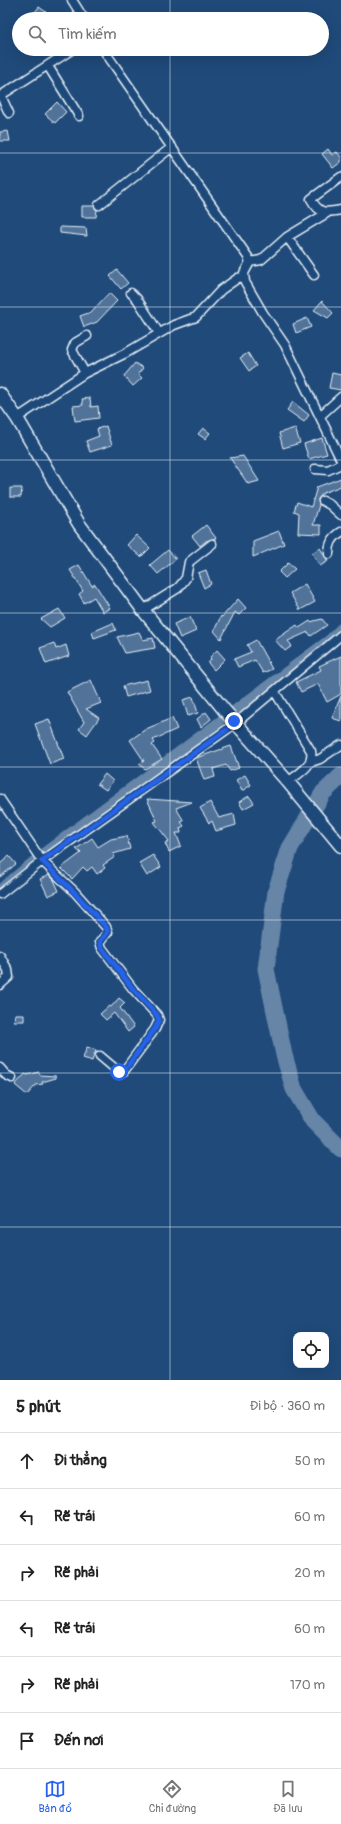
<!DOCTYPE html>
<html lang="vi">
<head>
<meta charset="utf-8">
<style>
	body { margin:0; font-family:Pangolin,sans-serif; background:#f6f6f6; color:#222 }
	.controls { position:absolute; right:12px; bottom:12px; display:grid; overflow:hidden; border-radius:8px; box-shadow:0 4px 16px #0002 }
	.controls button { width:36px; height:36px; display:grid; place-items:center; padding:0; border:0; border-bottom:1px solid #e0e0e0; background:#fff; color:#222; font:20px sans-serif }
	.stop { position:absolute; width:12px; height:12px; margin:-9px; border:3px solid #2563eb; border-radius:50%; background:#fff }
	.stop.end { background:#2563eb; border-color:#fff; box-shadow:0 1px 4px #0008 }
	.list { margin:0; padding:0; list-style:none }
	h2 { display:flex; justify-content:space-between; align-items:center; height:52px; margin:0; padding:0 16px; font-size:17px }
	h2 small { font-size:13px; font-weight:400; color:#767676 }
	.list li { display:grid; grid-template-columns:26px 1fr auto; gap:12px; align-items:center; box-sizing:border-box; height:56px; padding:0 16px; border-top:1px solid #e0e0e0 }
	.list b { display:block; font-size:15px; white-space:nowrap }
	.list em { font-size:13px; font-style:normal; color:#767676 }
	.icon { flex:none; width:22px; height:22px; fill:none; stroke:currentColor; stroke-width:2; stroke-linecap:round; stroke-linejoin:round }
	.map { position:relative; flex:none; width:341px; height:1380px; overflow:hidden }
	.search { position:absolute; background:#fff; box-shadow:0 4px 16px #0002; left:12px; right:12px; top:12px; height:44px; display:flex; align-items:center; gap:10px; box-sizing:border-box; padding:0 14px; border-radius:22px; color:#767676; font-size:15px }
	.sheet { height:388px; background:#fff }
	nav { display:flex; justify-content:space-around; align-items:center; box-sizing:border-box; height:56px; border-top:1px solid #e0e0e0; background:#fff; font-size:11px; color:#767676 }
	nav a { display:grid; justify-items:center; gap:2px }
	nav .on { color:#2563eb }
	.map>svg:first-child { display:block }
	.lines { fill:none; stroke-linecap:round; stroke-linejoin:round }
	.canal { stroke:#6685a7; stroke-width:10 }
	.river { stroke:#6685a7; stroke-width:17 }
	.building { fill:#517399; stroke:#e8f1f8 }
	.street-casing { stroke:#e8f1f8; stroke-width:11 }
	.secondary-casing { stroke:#e8f1f8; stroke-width:15 }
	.street { stroke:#1f4a7a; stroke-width:8 }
	.secondary { stroke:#1f4a7a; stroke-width:12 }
	.route { stroke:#2563eb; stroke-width:5 }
	.grid { fill:none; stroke:#e8f1f8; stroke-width:1; stroke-opacity:0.55 }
</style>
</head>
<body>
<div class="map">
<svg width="341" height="1380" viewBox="0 0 341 1380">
	<rect width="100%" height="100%" fill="#1f4a7a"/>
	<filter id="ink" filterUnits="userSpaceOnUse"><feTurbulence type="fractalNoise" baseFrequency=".025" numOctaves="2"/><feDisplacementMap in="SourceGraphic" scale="8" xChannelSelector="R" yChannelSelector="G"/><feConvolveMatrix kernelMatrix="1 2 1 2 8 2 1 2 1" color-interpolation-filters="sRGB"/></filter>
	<g filter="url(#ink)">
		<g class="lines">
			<!-- canal -->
			<path class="canal" d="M0 889 46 851 330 639 341 628"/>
			<!-- river -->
			<path class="river" d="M341 776 323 793 290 848 276 891 266 969 284 1055 294 1089 313 1121 341 1149"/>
		</g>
		<!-- building -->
		<path class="building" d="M39 7 46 12 42 19H29Z
			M57 102 66 112 55 123 45 114Z
			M8 131 10 141H0V132Z
			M328 149 332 155 337 152 341 157V162L333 168 322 154Z
			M82 206H94L97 210 96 217H82Z
			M60 227 86 228 87 236 60 233Z
			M117 270 128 283 121 289 110 276Z
			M109 293 117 301 97 322 84 327 80 316 91 312Z
			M322 301 333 313 328 318 314 310Z
			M307 318 311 327 296 333 293 324Z
			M248 353 256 366 249 371 240 358Z
			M135 363 143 368 138 374 142 378 133 386 124 376Z
			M332 373 341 375V390L329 388Z
			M90 398 91 407 98 406 99 418 75 421 73 406 83 405 82 399Z
			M293 402 309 415 304 422 287 410Z
			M106 426 112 445 90 452 86 441 99 436 97 429Z
			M203 428 210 433 205 439 198 434Z
			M295 428 300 443 283 448 279 433Z
			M322 438 327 454 309 459 304 444Z
			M243 456 259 481 248 484 230 458Z
			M341 478V486L323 493 318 499 319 505 313 525H321V534L298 533 299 513 294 511 297 502 311 507 317 487Z
			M10 488H22L21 497H10Z
			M206 525 216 538 206 541 200 546 192 536Z
			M279 531 284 544 253 557V541Z
			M136 535 150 548 141 557 127 545Z
			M320 548 328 561 320 566 312 553Z
			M168 550 176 559 158 574 150 565Z
			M288 563 295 569 285 578 279 572Z
			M79 565 92 586 95 584 110 608 103 612 94 597 84 603 79 594 83 591 70 570Z
			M206 570 211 584 204 588 198 573Z
			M305 584 315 602 300 610 290 593Z
			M238 599 246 608 239 615 235 612 221 639 214 631 221 616 222 617Z
			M59 609 65 618 50 627 41 619Z
			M190 617 196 631 180 638 174 624Z
			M322 619 327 625 311 636 308 632 288 641 292 646 285 651 275 640 297 625 299 628 310 621V622Z
			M113 623 116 630 94 638 92 632Z
			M139 632 143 640 153 638 155 648 125 653 117 637Z
			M256 640 272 669 263 673 255 660 238 667 234 659 251 652 247 645Z
			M54 643 56 649 66 645 69 656 46 664 40 648Z
			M217 650 225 659 214 670 208 663 211 660 210 657Z
			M341 656V694L327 702 318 684 301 692 296 682 321 670 319 666Z
			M91 680 101 703 86 709 99 718 87 735 79 729 84 722 67 692Z
			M147 680 150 690 126 697 123 686Z
			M341 696V721L332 718Z
			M193 697 198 713 188 716 183 700Z
			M206 712 211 719 201 727 197 719Z
			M172 718 177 729 153 740 155 743 152 745 162 759 145 769 139 764 144 761 130 740 146 729Z
			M49 719 64 759 50 764 35 724Z
			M231 746 239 768 230 771 226 765 213 769 215 777 204 780 196 758Z
			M105 774 113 781 106 790 97 784Z
			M245 775 251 785 242 791 236 780Z
			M249 796 254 803 243 809 239 802Z
			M147 799 192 802 176 808 184 821 181 822 184 826 180 828 181 833H176L181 846 169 852 165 843 169 841 154 822 157 821Z
			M210 802 219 818 234 814 236 825 216 831 212 821 209 823 200 808Z
			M127 836 130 849 113 854 115 857 103 865 105 868 97 874 92 867 87 871 83 867 72 879 61 868 81 853 76 849 92 838 98 847 111 839Z
			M153 855 161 867 147 876 139 863Z
			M9 856 16 864 0 877V864Z
			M49 875 54 880 59 891 48 896 40 879Z
			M119 998 125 1003 120 1008 134 1027 128 1032 114 1013 106 1020 100 1014 109 1006 111 1007Z
			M15 1014H24V1021H14Z
			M87 1047 96 1050 92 1061 83 1058Z
			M39 1072 40 1075 56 1076V1078L42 1082 43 1084 36 1085 27 1095 15 1085 25 1074 27 1075Z"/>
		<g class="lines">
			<!-- street casing -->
			<g class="street-casing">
				<path id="street" d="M72 0 84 19
					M103 49 248 257 250 262 244 273 245 282 263 313 285 345 341 460
					M48 66 79 116
					M0 96 73 49
					M1 96 9 113
					M341 177 311 199C319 214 325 213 341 210
					M99 205 172 147
					M287 237 314 275
					M250 262 261 260 287 237 327 213
					M131 293 137 299 159 333
					M85 373 72 350 75 343 87 336
					M320 416 341 397
					M17 418 85 373 126 353 174 325 196 317 221 290 238 278 243 277
					M315 469 328 470 341 464
					M323 501 330 505 341 515
					M329 554C329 544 332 538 341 532
					M143 610 178 588 183 582 186 578 189 562 212 544
					M275 692 311 751C314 766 299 773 288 782
					M311 762 320 759 341 745
					M0 799 42 861 74 891 106 927 108 932 100 942 102 948 133 989 157 1015 159 1020 155 1029 124 1071 119 1072 100 1056
					M0 894 42 861 236 723 341 635
					M0 956 8 970 9 977 0 985
					M0 1068 6 1075 12 1078"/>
			</g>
			<!-- secondary casing -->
			<g class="secondary-casing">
				<path id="secondary" d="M0 394 17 418 79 524 143 610 225 711 288 782 341 846"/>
			</g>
			<!-- street -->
			<use href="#street" class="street"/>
			<!-- secondary -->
			<use href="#secondary" class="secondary"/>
		</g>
	</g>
	<g class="lines" filter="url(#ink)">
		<!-- route -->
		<path class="route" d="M119 1072 124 1071 155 1029 159 1020 157 1015 133 989 102 948 100 942 108 932 106 927 74 892 42 861 225 731 236 723 234 721"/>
	</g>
	<!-- grid -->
	<path class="grid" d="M170 0V19M170 49V1380M0 153H341M0 307H341M0 460H341M0 613H341M0 767H341M0 920H341M0 1073H341M0 1227H341"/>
</svg>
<div class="controls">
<button><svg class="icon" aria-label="locate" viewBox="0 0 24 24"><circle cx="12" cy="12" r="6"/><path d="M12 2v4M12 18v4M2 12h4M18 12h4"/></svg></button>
</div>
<div class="stop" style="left:119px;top:1072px"></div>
<div class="stop end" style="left:234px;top:721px"></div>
<div class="search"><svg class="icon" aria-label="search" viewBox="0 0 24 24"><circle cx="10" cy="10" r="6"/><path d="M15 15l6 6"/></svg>Tìm kiếm</div>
</div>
<section class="sheet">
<h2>5 phút<small>Đi bộ · 360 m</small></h2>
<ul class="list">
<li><svg class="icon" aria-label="ahead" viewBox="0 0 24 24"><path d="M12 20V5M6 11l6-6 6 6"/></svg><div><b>Đi thẳng</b></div><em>50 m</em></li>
<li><svg class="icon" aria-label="left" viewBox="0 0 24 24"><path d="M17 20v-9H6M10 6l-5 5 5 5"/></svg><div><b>Rẽ trái</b></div><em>60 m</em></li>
<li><svg class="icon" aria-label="right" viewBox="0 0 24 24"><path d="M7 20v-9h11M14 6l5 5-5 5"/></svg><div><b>Rẽ phải</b></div><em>20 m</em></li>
<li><svg class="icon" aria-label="left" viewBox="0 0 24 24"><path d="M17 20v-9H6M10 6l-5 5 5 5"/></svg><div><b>Rẽ trái</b></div><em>60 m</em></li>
<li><svg class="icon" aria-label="right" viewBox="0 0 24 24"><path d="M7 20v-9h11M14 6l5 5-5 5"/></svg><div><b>Rẽ phải</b></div><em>170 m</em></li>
<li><svg class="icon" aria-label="arrive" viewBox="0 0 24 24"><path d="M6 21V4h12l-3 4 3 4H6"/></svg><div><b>Đến nơi</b></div></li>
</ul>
</section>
<nav>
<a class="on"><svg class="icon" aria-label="map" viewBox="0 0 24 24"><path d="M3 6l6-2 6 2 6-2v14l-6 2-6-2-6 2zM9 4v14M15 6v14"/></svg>Bản đồ</a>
<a><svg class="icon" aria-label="directions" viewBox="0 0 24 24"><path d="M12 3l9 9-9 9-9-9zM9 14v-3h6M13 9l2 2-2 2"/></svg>Chỉ đường</a>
<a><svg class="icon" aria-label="saved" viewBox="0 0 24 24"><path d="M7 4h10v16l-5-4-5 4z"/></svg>Đã lưu</a>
</nav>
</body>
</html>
